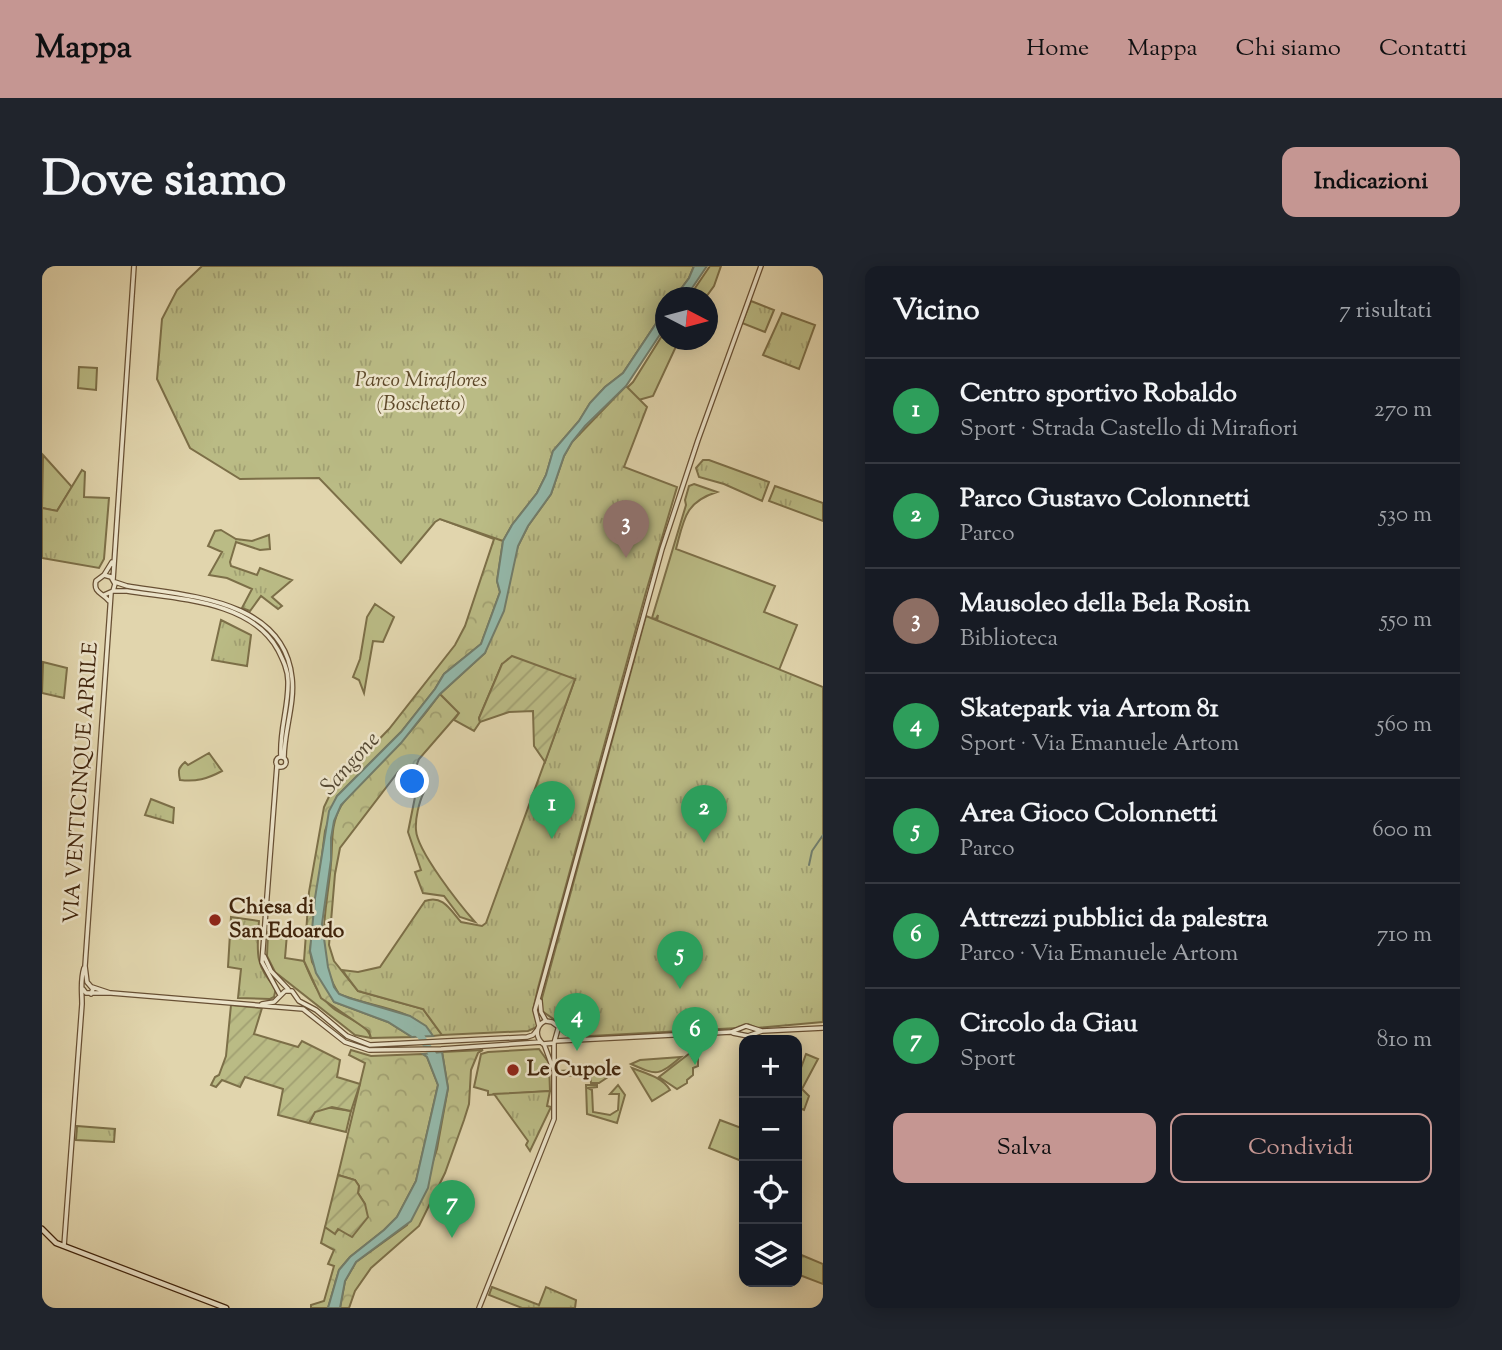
<!DOCTYPE html>
<html lang="it">
<head>
<meta charset="utf-8">
<style>
	body { margin:0; font-family:"Sorts Mill Goudy",serif; background:#20242c; color:#f1f3f6 }
	.controls { position:absolute; right:21px; bottom:21px; display:grid; overflow:hidden; border-radius:14px; box-shadow:0 4px 18px #0003 }
	.controls button { width:63px; height:63px; display:grid; place-items:center; padding:0; border:0; border-bottom:2px solid #363941; background:#171b24; color:#f1f3f6; font:35px sans-serif }
	.compass { position:absolute; left:613px; top:21px; width:63px; height:63px; border-radius:50%; background:#171b24; box-shadow:0 4px 18px #0003; rotate:96deg }
	.you { position:absolute; left:371px; top:516px; width:24px; height:24px; margin:-18px; border:5px solid #fff; border-radius:50%; background:#1a73e8; box-shadow:0 0 0 10px #1a73e833 }
	.badge { display:grid; place-items:center; width:46px; height:46px; border-radius:50%; background:#c59692; color:#fff; font-size:23px; font-weight:700 }
	.pin { position:absolute; translate:-50% -58px; filter:drop-shadow(0 2px 4px #0008) }
	.pin::after { content:''; position:absolute; top:37px; width:24px; height:21px; background:inherit; clip-path:polygon(0 0,100% 0,50% 100%) }
	.list { margin:0; padding:0; list-style:none }
	h2 { display:flex; justify-content:space-between; align-items:center; height:91px; margin:0; padding:0 28px; font-size:30px }
	h2 small { font-size:23px; font-weight:400; color:#9ea1a6 }
	.list li { display:grid; grid-template-columns:46px 1fr auto; gap:21px; align-items:center; box-sizing:border-box; height:105px; padding:0 28px; border-top:2px solid #363941 }
	.list b { display:block; font-size:26px; white-space:nowrap }
	.list p { margin:0; font-size:23px; white-space:nowrap; color:#9ea1a6 }
	.list em { font-size:23px; font-style:normal; color:#9ea1a6 }
	.actions { display:flex; gap:14px; padding:21px 28px }
	.actions a { flex:1; padding:16px 0; border:2px solid #c59692; border-radius:14px; text-align:center; font-size:24px; color:#c59692 }
	.actions .main { background:#c59692; color:#111 }
	.icon { flex:none; width:38px; height:38px; fill:none; stroke:currentColor; stroke-width:2; stroke-linecap:round; stroke-linejoin:round }
	.map { position:relative; flex:none; width:781px; height:1042px; overflow:hidden; border-radius:14px }
	header { display:flex; align-items:center; gap:42px; box-sizing:border-box; height:98px; padding:0 35px; background:#c59692; color:#111 }
	header strong { font-size:33px }
	nav { display:flex; gap:38px; margin-inline-start:auto; font-size:24px }
	.intro { display:flex; align-items:center; justify-content:space-between; box-sizing:border-box; height:168px; padding:0 42px }
	h1 { margin:0; font-size:49px }
	.button { padding:18px 32px; border-radius:14px; background:#c59692; color:#111; font-size:24px; font-weight:700 }
	main { display:flex; gap:42px; padding:0 42px }
	aside { flex:1; background:#171b24; border-radius:14px; box-shadow:0 4px 18px #0003 }
	.map>svg:first-child { display:block }
	.grass { fill:#babb85; stroke:#7c6f48; stroke-width:2 }
	.forest { fill:url(#forest-crowns); stroke:#7c6f48; stroke-width:2 }
	.park { fill:url(#park-tufts); stroke:#7c6f48; stroke-width:2 }
	.garden { fill:url(#garden-furrows); stroke:#7c6f48; stroke-width:2 }
	.water { fill:#94b9ab; stroke:#727d6b; stroke-width:2 }
	.lines { fill:none; stroke-linecap:round; stroke-linejoin:round }
	.stream { stroke:#727d6b; stroke-width:2 }
	.river { stroke:#94b9ab; stroke-width:7 }
	.tertiary-casing { stroke:#685034; stroke-width:6 }
	.secondary-casing { stroke:#3f230b; stroke-width:7 }
	.tertiary { stroke:#ece4ca; stroke-width:3.5 }
	.secondary { stroke:#ece4ca; stroke-width:4.5 }
	.poi-dot { fill:#8f2418; stroke:#ece4ca; stroke-width:2.5 }
	.labels { text-anchor:middle; dominant-baseline:central; stroke-width:5; stroke-linejoin:round; paint-order:stroke }
	.park-label { font-size:21px; font-style:italic; fill:#5e492a; stroke:#ece4ca }
	.street-label { font-size:21px; fill:#3f230b; stroke:#ece4ca }
	.poi-label { font-size:21px; font-weight:bold; fill:#3f230b; stroke:#ece4ca; text-anchor:start }
	.water-label { font-size:23px; font-style:italic; fill:#544833; stroke:#ece4ca }
</style>
</head>
<body>
<header>
<strong>Mappa</strong>
<nav><a>Home</a><a>Mappa</a><a>Chi siamo</a><a>Contatti</a></nav>
</header>
<div class="intro"><h1>Dove siamo</h1><a class="button">Indicazioni</a></div>
<main>
<div class="map">
<svg width="781" height="1042" viewBox="0 0 781 1042">
	<defs>
		<pattern id="forest-crowns" width="20" height="18" patternUnits="userSpaceOnUse" patternTransform="scale(1.75)"><rect width="20" height="18" fill="#babb85"/><path d="M2 6a3 3 0 1 1 6 0M12 15a3 3 0 1 1 6 0" fill="none" stroke="#a1a072"/></pattern>
		<pattern id="park-tufts" width="24" height="20" patternUnits="userSpaceOnUse" patternTransform="scale(1.75)"><rect width="24" height="20" fill="#babb85"/><path d="M3 7l-1-3M5 7V3M7 7l1-3M15 17l-1-3M17 17v-4M19 17l1-3" fill="none" stroke="#a1a072"/></pattern>
		<pattern id="garden-furrows" width="10" height="10" patternUnits="userSpaceOnUse" patternTransform="scale(1.75)"><rect width="10" height="10" fill="#babb85"/><path d="M-1 1l2-2M0 10L10 0M9 11l2-2" fill="none" stroke="#a1a072"/></pattern>
	</defs>
	<rect width="100%" height="100%" fill="#e1d5ad"/>
	<filter id="stains"><feTurbulence type="fractalNoise" baseFrequency=".00286" numOctaves="4"/><feColorMatrix values="0 0 0 0 .2 0 0 0 0 .09 0 0 0 0 .02 0 0 0 .5 -.17"/></filter>
	<radialGradient id="worn" r=".72"><stop offset=".6" stop-color="#630" stop-opacity="0"/><stop offset="1" stop-color="#630" stop-opacity=".3"/></radialGradient>
	<!-- grass -->
	<path class="grass" d="M668 0H679L672 20 664 31H647Z
		M623 65 624 74H637L611 130 593 135 544 162 591 116Z
		M37 101 55 102 54 124 36 122Z
		M1 189 30 221 15 245 0 242Z
		M652 218 675 226C643 236 642 253 634 283L733 320 722 346 755 359 737 404 615 355 616 349 614 353 610 352 644 239 643 234 647 220Z
		M333 338 352 351 341 376 331 375 322 427 317 414 311 411 318 393 325 351Z
		M226 666 245 668 243 692 262 695C269 712 276 730 291 742 302 751 326 758 329 772L313 769 233 706 225 690Z
		M497 783 507 797 508 825 446 829V825L432 821 439 788 446 786Z
		M648 787 651 793 656 791V800L651 802V809L645 814V817L635 823 617 811Z
		M764 788 776 793 760 823 767 830 762 844 755 841V813Z
		M639 791C616 810 616 810 589 798L598 794Z
		M590 802C603 807 620 811 628 824L610 835Z
		M565 803 569 809 557 817H549L548 809 515 810V805Z
		M544 819H555V821L546 822 550 824 551 846 568 849 576 844 577 828H568L576 819 583 829 575 857 545 848Z
		M283 841 309 845 304 866 267 857 273 845Z
		M678 854 702 863V896L667 882Z"/>
	<!-- forest -->
	<path class="forest" d="M567 118 548 137 537 155 511 185 504 209 461 275 455 315 458 326 439 378 402 408 393 423 359 466 295 530 283 565 268 685 270 696 292 736 346 756 370 771 329 772 327 765 279 732 262 695 267 626 282 541 292 520 347 463 413 379 423 360 452 273 398 253 505 159Z
		M398 428 417 447 377 493 370 511 356 506 298 582 293 608 287 679 292 695 316 725 381 743 400 769 391 770C370 740 329 742 297 728 270 687 286 641 289 597 291 577 288 559 299 540 310 523 328 508 343 493 363 473 381 451 398 428Z
		M375 521 382 526C377 536 373 553 374 564 375 585 418 639 433 656L418 651 402 630 381 627 373 606 379 604 366 566Z
		M309 784 329 790 381 788 385 791 396 819 374 915 355 951 342 964 308 991 297 1004 286 1042H269V1039L282 1035 292 1000 286 998 292 984 279 977 283 961 293 967 323 938 316 927 317 920 313 914 296 909 323 797 307 789Z
		M441 784 436 787 429 804 427 838 422 854 403 907 377 960 329 1002 313 1025 307 1042H298L303 1015 314 996 365 959 391 895 395 883 406 822 400 786Z"/>
	<!-- park -->
	<path class="park" d="M160 0H652L647 12 633 31 624 32 623 44 581 107 563 121 548 137 537 155 511 185 504 209 495 227 470 259 461 275 398 253 393 256 359 297 277 212 198 213 148 182 115 113 120 53 135 24Z
		M709 35 732 44 723 66 700 57Z
		M740 47 773 59 757 103 721 89Z
		M584 120 605 141 582 201 635 221 604 326 496 722 491 744 497 760 486 765 400 769 381 743 316 725 300 704 316 706 338 701 383 635C401 628 409 645 419 656L440 660 444 657 533 413 460 398 437 452 438 456 432 465 412 454 417 447 398 428 443 387 476 280 486 260 509 228 522 190 530 176Z
		M661 194H667L727 216 720 235 682 218 657 211 654 202Z
		M40 204 43 206 42 231 67 232 62 293 57 302 0 292V242L15 245Z
		M733 220 781 237V255L727 235Z
		M179 264 194 273 210 275 227 269 228 283 218 284 194 276 188 296 189 300 215 309 218 302 250 314 230 331 240 340 236 343 219 330 208 345 200 342 210 323 185 312 167 309 180 286 166 280 173 265Z
		M604 350 781 421V756L715 762 706 758 696 762 548 770 527 764 500 745V732Z
		M179 354 209 369 205 400 170 394Z
		M1 396 25 402 22 432 0 427Z
		M167 487 180 505C165 513 154 516 138 514 136 505 136 502 143 496L146 499Z
		M109 533 132 542 131 557 103 549Z
		M189 651 217 655C215 684 212 700 234 722L232 731 228 733 196 732 199 703 186 701Z
		M508 825 505 840 509 841 488 885 484 879 486 875 452 828Z
		M35 860 73 863 72 876 34 874Z
		M757 988 781 998V1018L755 1008Z
		M450 1021 497 1039 504 1021 534 1034 533 1042H480L447 1029Z"/>
	<!-- garden -->
	<path class="garden" d="M470 390 533 413 503 496 492 480 491 445 467 446 438 456 437 452 460 398Z
		M189 739 220 742 212 768 256 781 260 775 298 794 295 811 318 818 309 845 290 841 273 846 267 857 236 849 241 823 203 811 198 821 180 814 174 821 169 819 173 811 177 809 184 790Z
		M296 909 313 914 317 920 316 927 323 938 326 951 310 971 296 963 293 968 283 961Z"/>
	<!-- water -->
	<path class="water" d="M652 0H665L644 31H633L647 12Z
		M623 44V61L584 120 543 160 530 176 522 190 509 228 486 260 476 280 462 345 443 387 398 428 359 477 299 539 292 555 289 572V594L280 658 286 701 292 721 297 728 307 732 368 750 384 760 391 770 370 771 346 756 292 736 274 707 268 685 273 632 287 545 295 530 359 466 393 423 402 408 439 378 458 326 455 315 461 275 470 259 495 227 504 209 511 185 537 155 548 137 563 121 581 107Z
		M400 786 406 822 386 922 369 955 314 996 303 1015 298 1042H286L297 1004 308 991 342 964 355 951 374 915 396 819 385 791 381 788Z"/>
	<g class="lines">
		<!-- stream -->
		<path class="stream" d="M767 599 770 585 781 569"/>
		<!-- river -->
		<path class="river" d="M372 764 378 769 394 794"/>
		<!-- tertiary casing -->
		<g class="tertiary-casing">
			<path id="tertiary" d="M62 309 70 296
				M71 314 92 0
				M73 316 85 320C145 330 242 333 250 412 253 438 242 465 242 492
				M71 325H85C134 333 209 334 236 384 241 394 246 404 246 415 247 440 237 465 239 491
				M62 329 71 325 73 318 69 311 62 309 54 315C51 327 61 327 67 335
				M234 496a5 5 0 1 1 10 0a5 5 0 1 1-10 0Z
				M235 499 220 696 238 729
				M222 690 229 705 246 723
				M50 721 68 727
				M41 723 44 727H69L261 743 303 776 327 784 399 783 499 776
				M49 728 51 723 45 716 43 700 69 327
				M498 735 499 746 504 755 510 756 525 767 543 773
				M220 738 232 736 243 725H250L257 735 274 744 305 770 328 779 485 771 491 769 495 764
				M503 755C493 760 493 771 501 778L512 777 516 763
				M497 760 493 744 620 283 656 174 719 0
				M691 767 706 770 720 765
				M514 775 689 766 704 760 720 765 781 762
				M502 778 510 800
				M22 980 40 738C40 725 38 715 42 702
				M437 1042 512 853V777"/>
		</g>
		<!-- secondary casing -->
		<g class="secondary-casing">
			<path id="secondary" d="M0 963 14 977 184 1042"/>
		</g>
		<!-- tertiary -->
		<use href="#tertiary" class="tertiary"/>
		<!-- secondary -->
		<use href="#secondary" class="secondary"/>
	</g>
	<!-- markers -->
	<g class="poi-dot">
		<circle cx="173" cy="654" r="7"/>
		<circle cx="471" cy="804" r="7"/>
	</g>
	<g class="labels">
		<!-- park labels -->
		<g class="park-label">
			<text x="379" y="115">Parco Miraflores<tspan x="379" dy="24">(Boschetto)</tspan></text>
		</g>
		<!-- street labels -->
		<g class="street-label">
			<text transform="translate(40 517) rotate(-86)">VIA VENTICINQUE APRILE</text>
		</g>
		<!-- poi labels -->
		<g class="poi-label">
			<text x="187" y="642">Chiesa di<tspan x="187" dy="24">San Edoardo</tspan></text>
			<text x="485" y="804">Le Cupole</text>
		</g>
		<!-- water labels -->
		<g class="water-label">
			<text transform="translate(309 498) rotate(-48)">Sangone</text>
		</g>
	</g>
	<rect width="100%" height="100%" filter="url(#stains)"/>
	<rect width="100%" height="100%" fill="url(#worn)"/>
</svg>
<div class="controls">
<button>+</button>
<button>−</button>
<button><svg class="icon" aria-label="locate" viewBox="0 0 24 24"><circle cx="12" cy="12" r="6"/><path d="M12 2v4M12 18v4M2 12h4M18 12h4"/></svg></button>
<button><svg class="icon" aria-label="layers" viewBox="0 0 24 24"><path d="M12 4l9 5-9 5-9-5zM3 14l9 5 9-5"/></svg></button>
</div>
<svg class="compass" viewBox="-18 -18 36 36"><path d="M0-13l5 13h-10z" fill="#e53935"/><path d="M0 13l5-13h-10z" fill="#9ea1a6"/></svg>
<div class="you"></div>
<div class="pin badge" style="left:510px;top:573px;background:#2e9e5b">1</div>
<div class="pin badge" style="left:662px;top:577px;background:#2e9e5b">2</div>
<div class="pin badge" style="left:584px;top:292px;background:#8d6e63">3</div>
<div class="pin badge" style="left:535px;top:785px;background:#2e9e5b">4</div>
<div class="pin badge" style="left:638px;top:723px;background:#2e9e5b">5</div>
<div class="pin badge" style="left:653px;top:799px;background:#2e9e5b">6</div>
<div class="pin badge" style="left:410px;top:972px;background:#2e9e5b">7</div>
</div>
<aside>
<h2>Vicino<small>7 risultati</small></h2>
<ul class="list">
<li><span class="badge" style="background:#2e9e5b">1</span><div><b>Centro sportivo Robaldo</b><p>Sport · Strada Castello di Mirafiori</p></div><em>270 m</em></li>
<li><span class="badge" style="background:#2e9e5b">2</span><div><b>Parco Gustavo Colonnetti</b><p>Parco</p></div><em>530 m</em></li>
<li><span class="badge" style="background:#8d6e63">3</span><div><b>Mausoleo della Bela Rosin</b><p>Biblioteca</p></div><em>550 m</em></li>
<li><span class="badge" style="background:#2e9e5b">4</span><div><b>Skatepark via Artom 81</b><p>Sport · Via Emanuele Artom</p></div><em>560 m</em></li>
<li><span class="badge" style="background:#2e9e5b">5</span><div><b>Area Gioco Colonnetti</b><p>Parco</p></div><em>600 m</em></li>
<li><span class="badge" style="background:#2e9e5b">6</span><div><b>Attrezzi pubblici da palestra</b><p>Parco · Via Emanuele Artom</p></div><em>710 m</em></li>
<li><span class="badge" style="background:#2e9e5b">7</span><div><b>Circolo da Giau</b><p>Sport</p></div><em>810 m</em></li>
</ul>
<div class="actions"><a class="main">Salva</a><a>Condividi</a></div>
</aside>
</main>
</body>
</html>
